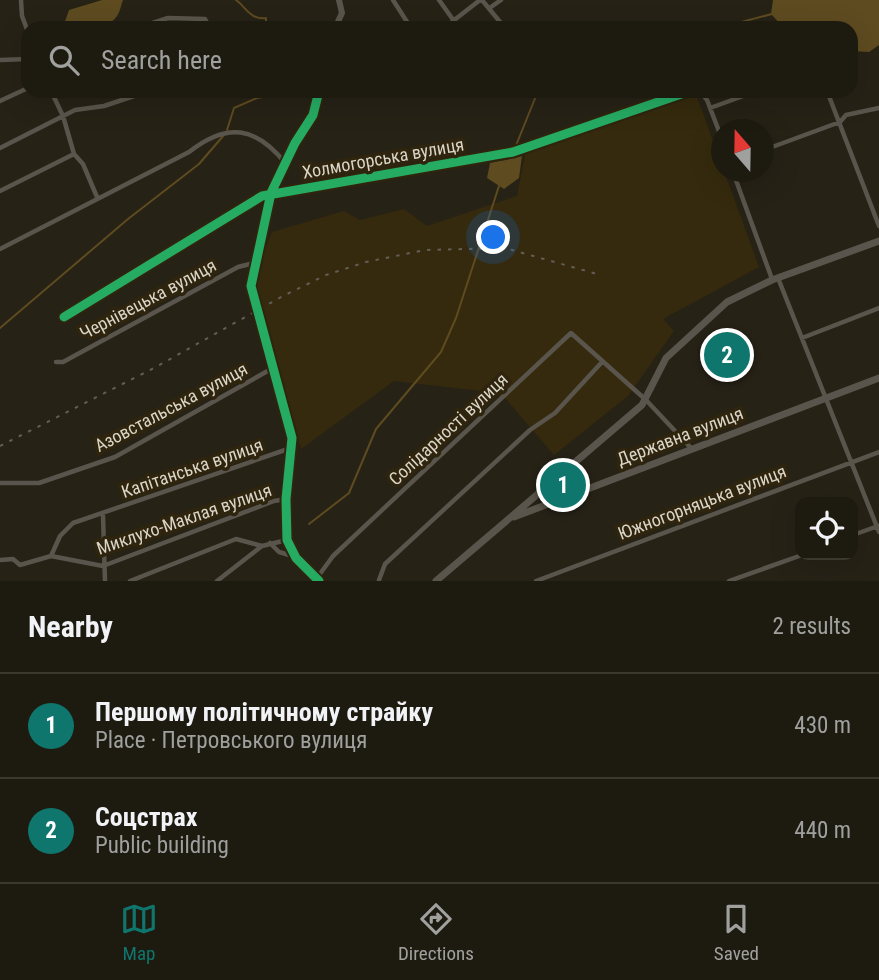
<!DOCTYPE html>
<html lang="en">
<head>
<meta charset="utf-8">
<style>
	body { margin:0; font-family:"Roboto Condensed",sans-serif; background:#2a271e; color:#f1f3f6 }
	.controls { position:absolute; right:21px; bottom:21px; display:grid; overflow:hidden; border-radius:14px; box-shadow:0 7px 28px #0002 }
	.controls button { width:63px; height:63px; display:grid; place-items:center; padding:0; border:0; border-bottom:2px solid #3b3830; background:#1d1a10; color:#f1f3f6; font:35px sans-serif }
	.compass { position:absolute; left:711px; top:119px; width:63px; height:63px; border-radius:50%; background:#1d1a10; box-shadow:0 7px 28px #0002; rotate:340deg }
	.you { position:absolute; left:494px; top:238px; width:24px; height:24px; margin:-18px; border:5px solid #fff; border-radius:50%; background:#1a73e8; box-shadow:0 0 0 10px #1a73e833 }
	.badge { display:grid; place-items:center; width:46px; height:46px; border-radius:50%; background:#0f766e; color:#fff; font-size:23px; font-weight:700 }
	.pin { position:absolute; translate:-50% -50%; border:4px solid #fff; box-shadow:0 2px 7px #0006 }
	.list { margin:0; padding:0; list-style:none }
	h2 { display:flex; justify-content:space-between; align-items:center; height:91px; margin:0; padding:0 28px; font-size:30px }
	h2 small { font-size:23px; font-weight:400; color:#a0a19f }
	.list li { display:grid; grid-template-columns:46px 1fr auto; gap:21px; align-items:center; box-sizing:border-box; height:105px; padding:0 28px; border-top:2px solid #3b3830 }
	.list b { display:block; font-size:26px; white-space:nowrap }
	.list p { margin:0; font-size:23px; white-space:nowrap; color:#a0a19f }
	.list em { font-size:23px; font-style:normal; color:#a0a19f }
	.icon { flex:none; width:38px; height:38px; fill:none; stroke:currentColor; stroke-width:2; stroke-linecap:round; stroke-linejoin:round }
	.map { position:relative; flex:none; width:879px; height:581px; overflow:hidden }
	.search { position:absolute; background:#1d1a10; box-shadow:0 7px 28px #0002; left:21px; right:21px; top:21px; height:77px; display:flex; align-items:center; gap:18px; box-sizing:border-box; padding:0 24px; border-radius:21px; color:#a0a19f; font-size:26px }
	.sheet { height:301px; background:#1d1a10 }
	nav { display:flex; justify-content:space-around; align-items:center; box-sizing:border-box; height:98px; border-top:2px solid #3b3830; background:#1d1a10; font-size:19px; color:#a0a19f }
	nav a { display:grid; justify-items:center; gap:4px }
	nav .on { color:#0f766e }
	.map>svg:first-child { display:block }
	.built { fill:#352a0d }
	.green { fill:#5b4503 }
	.water { fill:#5e4b20 }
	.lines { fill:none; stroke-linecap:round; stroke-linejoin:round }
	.stream { stroke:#5e4b20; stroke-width:2 }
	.minor { stroke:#5a554c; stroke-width:4.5 }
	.tertiary { stroke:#5a554c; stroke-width:6 }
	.secondary { stroke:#5a554c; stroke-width:7 }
	.rail { stroke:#625e56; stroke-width:2; stroke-dasharray:3.5 7; stroke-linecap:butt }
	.cycleway-casing { stroke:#2f250e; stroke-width:13 }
	.cycleway { stroke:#26ab63; stroke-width:9 }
	.labels { text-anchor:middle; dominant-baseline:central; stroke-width:7; stroke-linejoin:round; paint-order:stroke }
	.street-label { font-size:18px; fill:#dbd5c7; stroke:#2f250e }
</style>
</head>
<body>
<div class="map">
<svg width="879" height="581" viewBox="0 0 879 581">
	<rect width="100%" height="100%" fill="#272216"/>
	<!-- built -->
	<path class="built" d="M689 97H697L759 267 663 319 674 331 628 396 554 455 505 398 490 392 394 381 301 449 255 286 258 268 272 232 344 211 360 220 404 209 427 226 517 196 526 150Z"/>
	<!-- green -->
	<path class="green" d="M566 480 574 487 572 490 542 499V495L556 482Z"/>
	<!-- water -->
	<path class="water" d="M102 0H123C121 5 120 12 117 16 107 31 79 30 63 27L69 10Z
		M773 0H879V45L869 52 851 51V28H784L771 14Z
		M522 156 519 178 504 189 487 178 490 163Z"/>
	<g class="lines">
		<!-- stream -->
		<path class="stream" d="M236 0C246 7 250 20 266 18V23L271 28
			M625 28 653 23 726 26 772 14
			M410 91 424 93 431 91
			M227 130 234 108 257 98 298 91
			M515 148 538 91
			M0 328 128 219 199 164 224 135
			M309 524 349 493 376 429 441 352 456 318 499 186"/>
		<!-- minor -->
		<path class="minor" d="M21 0 22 16 28 32
			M393 0 411 28
			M439 0 454 21
			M482 0 505 28
			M491 7 501 0
			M137 28 168 18 205 19 210 28
			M444 28 480 0
			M0 60 28 59
			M51 91 63 116 74 154 83 164 97 197
			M700 91 707 100 722 139
			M827 91 879 226
			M0 101 28 88
			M710 108 757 91
			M0 148 75 110 104 106 149 91
			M764 150 840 122 846 115 879 108
			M733 172 772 279
			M0 191 74 154
			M0 249 189 152C227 122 256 126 286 164
			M778 278 879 532
			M64 317 262 196 513 152 690 91
			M802 338 879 308
			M56 362H63L238 267 254 263
			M0 483H39L115 457 273 368
			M103 515 105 581
			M853 535 878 526
			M270 543 279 552 296 557
			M51 556 103 566 274 501 286 499
			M0 560 13 559 20 565 51 556 60 536 73 523 291 448
			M317 578 333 556 571 333 646 400 691 448
			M379 580 385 564 530 430 555 413 602 362
			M130 581 236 539 262 546
			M217 581 262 546 287 540
			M536 581 879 452
			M729 581 802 555"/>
		<!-- tertiary -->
		<path class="tertiary" d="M335 28 342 13 339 0
			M319 91 313 115 295 143 271 193 251 286 292 438 286 499 287 540 296 558 319 581"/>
		<!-- secondary -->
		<path class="secondary" d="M514 517 879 378
			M436 581 642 405 666 358 727 302 772 280 879 241"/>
		<!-- rail -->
		<path class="rail" d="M0 446 154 368 283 296 326 275 366 262 425 250 505 248 597 274"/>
		<!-- cycleway casing -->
		<g class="cycleway-casing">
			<path id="cycleway" d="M319 91 313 115 295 143 271 193 251 286 292 438 286 499 287 540 296 558 319 581
				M64 317 262 196 513 152 690 91"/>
		</g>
		<!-- cycleway -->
		<use href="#cycleway" class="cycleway"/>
	</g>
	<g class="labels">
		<!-- street labels -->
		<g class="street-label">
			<text transform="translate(383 158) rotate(-10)">Холмогорська вулиця</text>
			<text transform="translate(148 299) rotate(-28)">Чернівецька вулиця</text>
			<text transform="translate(171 407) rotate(-28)">Азовстальська вулиця</text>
			<text transform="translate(448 429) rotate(-43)">Солідарності вулиця</text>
			<text transform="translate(680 436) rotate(-21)">Державна вулиця</text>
			<text transform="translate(192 468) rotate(-19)">Капітанська вулиця</text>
			<text transform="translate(702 502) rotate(-21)">Южногорняцька вулиця</text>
			<text transform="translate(184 519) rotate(-19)">Миклухо-Маклая вулиця</text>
		</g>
	</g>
</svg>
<div class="controls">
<button><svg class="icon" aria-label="locate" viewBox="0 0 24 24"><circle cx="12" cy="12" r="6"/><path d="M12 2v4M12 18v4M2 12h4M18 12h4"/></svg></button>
</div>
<svg class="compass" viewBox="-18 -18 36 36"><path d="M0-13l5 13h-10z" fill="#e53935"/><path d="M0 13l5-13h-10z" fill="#a0a19f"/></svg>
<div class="you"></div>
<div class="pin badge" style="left:563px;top:485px">1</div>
<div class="pin badge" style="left:727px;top:355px">2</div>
<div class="search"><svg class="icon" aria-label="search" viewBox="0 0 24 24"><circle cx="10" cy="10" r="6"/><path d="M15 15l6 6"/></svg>Search here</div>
</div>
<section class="sheet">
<h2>Nearby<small>2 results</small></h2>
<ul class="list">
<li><span class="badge">1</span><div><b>Першому політичному страйку</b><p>Place · Петровського вулиця</p></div><em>430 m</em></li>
<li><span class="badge">2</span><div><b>Соцстрах</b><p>Public building</p></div><em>440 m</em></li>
</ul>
</section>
<nav>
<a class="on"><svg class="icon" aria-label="map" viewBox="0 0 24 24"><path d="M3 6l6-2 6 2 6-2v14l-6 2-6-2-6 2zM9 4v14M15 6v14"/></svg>Map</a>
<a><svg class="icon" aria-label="directions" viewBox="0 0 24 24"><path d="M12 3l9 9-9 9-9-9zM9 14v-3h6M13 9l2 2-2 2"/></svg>Directions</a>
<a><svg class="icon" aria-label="saved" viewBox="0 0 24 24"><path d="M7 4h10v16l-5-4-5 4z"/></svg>Saved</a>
</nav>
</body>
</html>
